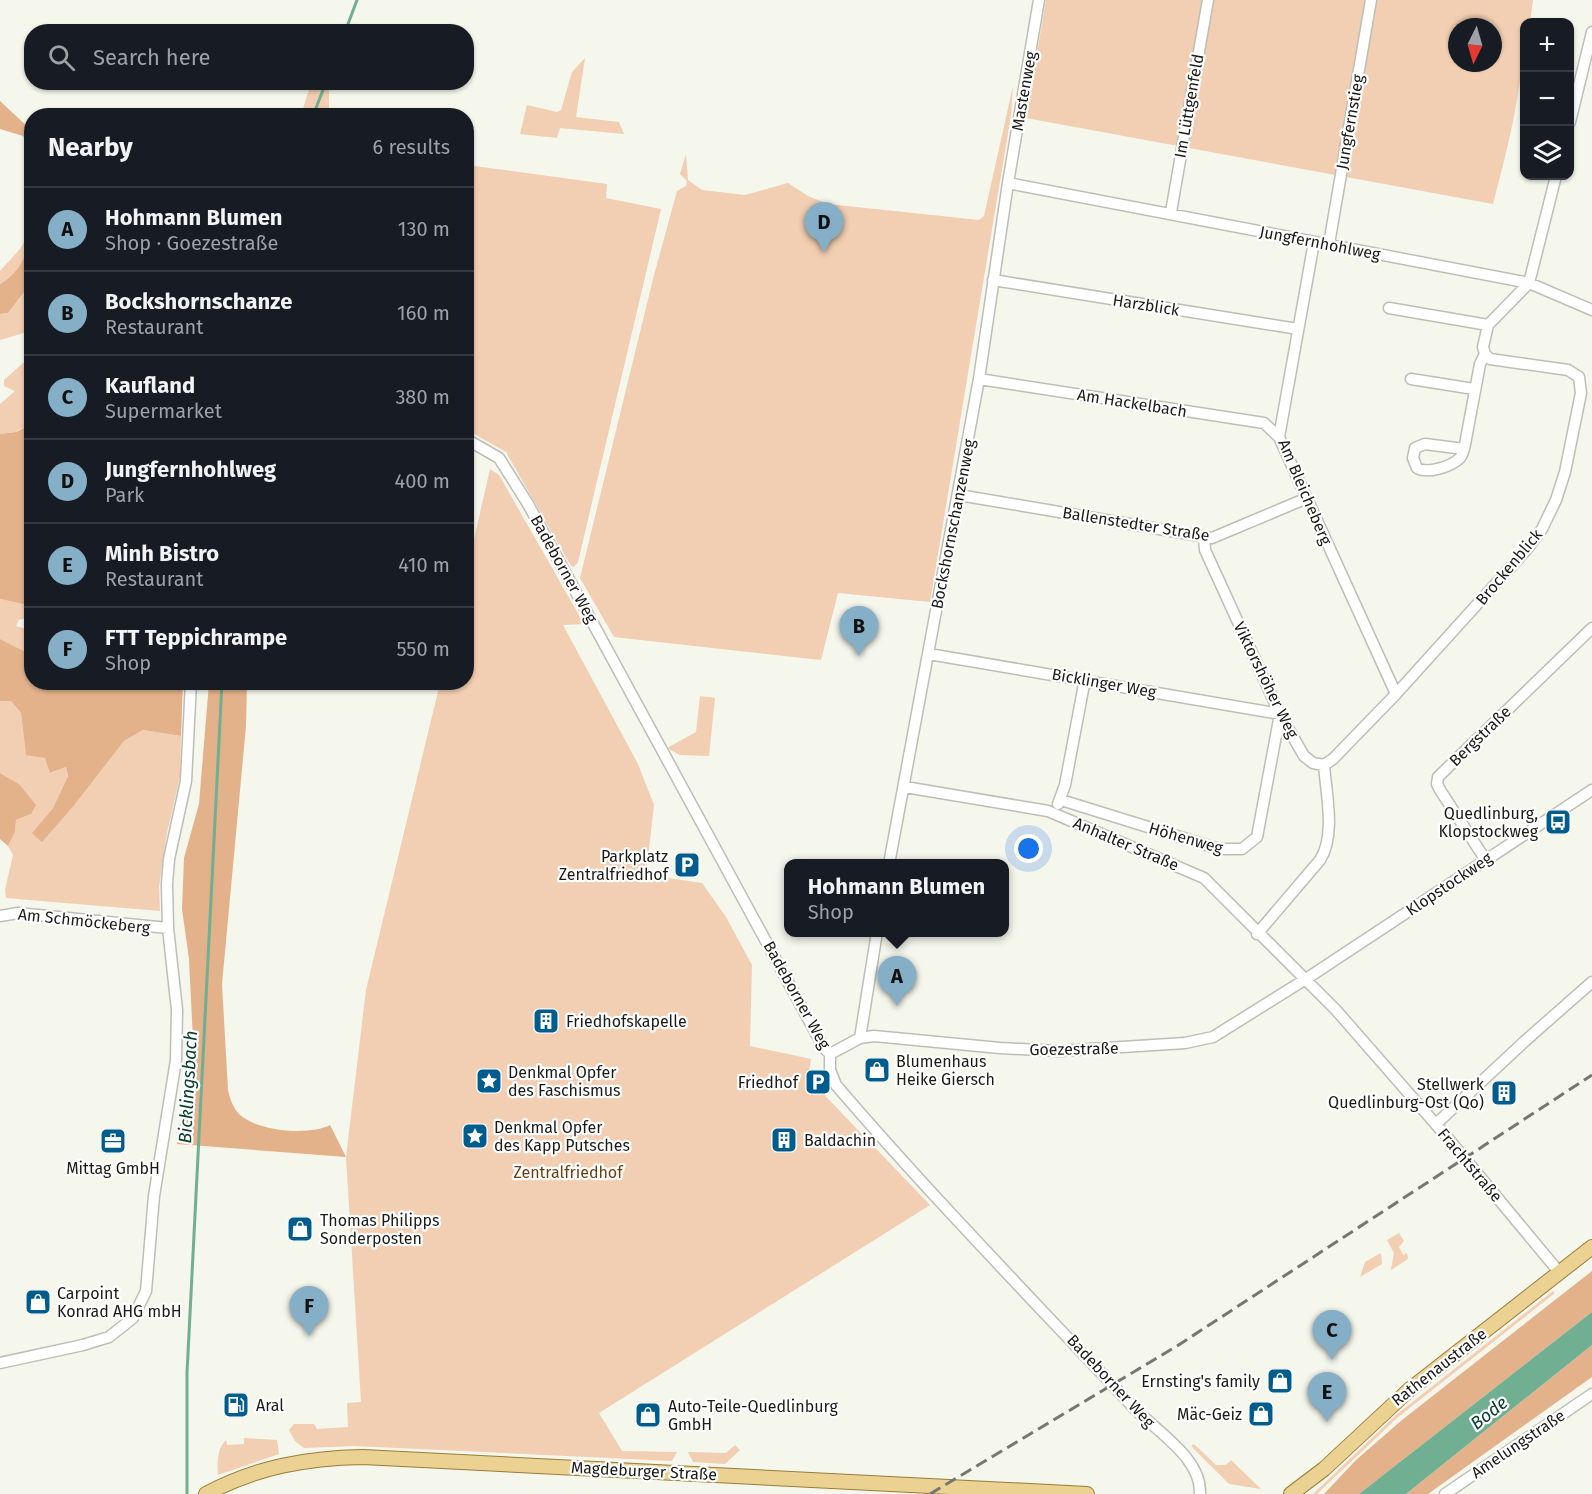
<!DOCTYPE html>
<html lang="en">
<head>
<meta charset="utf-8">
<style>
	body { margin:0; font-family:"Fira Sans",sans-serif; background:#20242c; color:#f1f3f6 }
	.controls { position:absolute; right:18px; top:18px; display:grid; overflow:hidden; border-radius:12px; box-shadow:0 2px 4px #0004 }
	.controls button { width:54px; height:54px; display:grid; place-items:center; padding:0; border:0; border-bottom:2px solid #363941; background:#171b24; color:#f1f3f6; font:30px sans-serif }
	.compass { position:absolute; left:1448px; top:18px; width:54px; height:54px; border-radius:50%; background:#171b24; box-shadow:0 2px 4px #0004; rotate:185deg }
	.you { position:absolute; left:1029px; top:849px; width:21px; height:21px; margin:-15px; border:4px solid #fff; border-radius:50%; background:#1a73e8; box-shadow:0 0 0 9px #1a73e833 }
	.badge { display:grid; place-items:center; width:39px; height:39px; border-radius:50%; background:#85afc6; color:#111; font-size:20px; font-weight:700 }
	.pin { position:absolute; translate:-50% -50px; filter:drop-shadow(0 2px 3px #0008) }
	.pin::after { content:''; position:absolute; top:32px; width:21px; height:18px; background:inherit; clip-path:polygon(0 0,100% 0,50% 100%) }
	.popup { position:absolute; left:784px; top:859px; width:225px; height:78px; box-sizing:border-box; display:grid; place-content:center; border-radius:12px; background:#171b24; filter:drop-shadow(0 2px 4px #0005); font-size:20px; white-space:nowrap; color:#9ea1a6 }
	.popup b { font-size:22px; color:#f1f3f6 }
	.popup::after { content:''; position:absolute; left:50%; top:100%; margin-left:-12px; border:12px solid transparent; border-top-color:#171b24 }
	.list { margin:0; padding:0; list-style:none }
	h2 { display:flex; justify-content:space-between; align-items:center; height:78px; margin:0; padding:0 24px; font-size:26px }
	h2 small { font-size:20px; font-weight:400; color:#9ea1a6 }
	.list li { display:grid; grid-template-columns:39px 1fr auto; gap:18px; align-items:center; box-sizing:border-box; height:84px; padding:0 24px; border-top:2px solid #363941 }
	.list b { display:block; font-size:22px; white-space:nowrap }
	.list p { margin:0; font-size:20px; white-space:nowrap; color:#9ea1a6 }
	.list em { font-size:20px; font-style:normal; color:#9ea1a6 }
	.icon { flex:none; width:33px; height:33px; fill:none; stroke:currentColor; stroke-width:2; stroke-linecap:round; stroke-linejoin:round }
	.map { position:relative; flex:none; width:1592px; height:1494px; overflow:hidden }
	.search { position:absolute; background:#171b24; box-shadow:0 2px 4px #0004; left:24px; top:24px; width:450px; height:66px; display:flex; align-items:center; gap:15px; box-sizing:border-box; padding:0 21px; border-radius:24px; color:#9ea1a6; font-size:22px }
	.panel { position:absolute; background:#171b24; box-shadow:0 2px 4px #0004; left:24px; top:108px; width:450px; height:582px; border-radius:24px }
	.map>svg:first-child { display:block }
	.green { fill:#f2ceb2; fill-rule:evenodd }
	.forest { fill:#e3b28a }
	.water { fill:#70af92 }
	.lines { fill:none; stroke-linecap:round; stroke-linejoin:round }
	.stream { stroke:#70af92; stroke-width:3 }
	.minor-casing { stroke:#bdbeb5; stroke-width:13 }
	.major-casing { stroke:#997d38; stroke-width:16 }
	.minor { stroke:#fff; stroke-width:10 }
	.major { stroke:#ebd192; stroke-width:14 }
	.rail { stroke:#767770; stroke-width:3; stroke-dasharray:12 6; stroke-linecap:butt }
	.labels { text-anchor:middle; dominant-baseline:central; stroke-width:4.5; stroke-linejoin:round; paint-order:stroke }
	.street-label { font-size:16px; fill:#1a1b17; stroke:#fff }
	.poi-label { font-size:16px; fill:#1a1b17; stroke:#fff; text-anchor:start }
	.park-label { font-size:16px; fill:#6c3d0f; stroke:#fff }
	.water-label { font-size:18px; font-style:italic; fill:#09402d; stroke:#fff }
</style>
</head>
<body>
<div class="map">
<svg width="1592" height="1494" viewBox="0 0 1592 1494">
	<rect width="100%" height="100%" fill="#f5f6ec"/>
	<!-- green -->
	<path class="green" d="M1046 0H1533L1530 22H1524C1524 85 1509 143 1493 204L1026 118ZM1457 27H1493V63H1457Z
		M585 58 576 117 619 122 624 134 560 128 557 138 520 134 527 105 557 112 561 110 572 72Z
		M311 83H329V108L317 115H301Z
		M1013 86 1011 115 930 602 838 593 821 660 614 637 580 578 653 279 677 191 686 186 687 181 680 174 686 154 688 180 702 190 745 195 788 183 808 196 828 204 979 220 984 216Z
		M467 165 607 184 606 198 661 209 578 562 574 567 571 566 506 452 467 430Z
		M31 231C31 253 19 272 0 284V271L20 249Z
		M31 283V339L24 333 0 340V314L8 313Z
		M23 363H31V396L24 398 30 425 15 432 0 434V404L15 391 4 386V380Z
		M490 469 499 475 584 624 563 625 638 764 654 805 646 875 702 883 726 917 752 965 750 1046 811 1059 808 1078 930 1205 599 1413 622 1451 677 1452 672 1461 354 1446 304 1448 295 1441 289 1430 294 1424H314L317 1429 348 1427 347 1403 361 1402 346 1157 366 990 440 683 466 682 467 570Z
		M0 599 23 604 31 603V616L19 620 16 626 31 630V650L24 651 0 639Z
		M700 696 715 698 709 756 680 755 667 748 696 732Z
		M0 701H11L21 713 26 754 45 758 51 773 66 767 68 776 53 808 32 833 76 803 124 741 143 730 181 736 180 777 167 833 159 887 160 911 6 898 5 890 13 855 8 846 15 832 16 820 31 814 19 784 0 773Z
		M1399 1233 1404 1241 1399 1247 1403 1255 1407 1253 1408 1259 1391 1270 1394 1253 1387 1240Z
		M1381 1253 1382 1264 1360 1277 1365 1262Z
		M1553 1291 1555 1293 1397 1418 1317 1494H1313L1396 1415Z
		M244 1438 277 1440 279 1454 218 1475C217 1463 217 1449 226 1440L227 1445 244 1444Z
		M1194 1444 1216 1465H1226L1231 1460 1261 1489 1229 1484 1191 1446Z
		M735 1445 740 1450 725 1464 693 1462 688 1452 726 1453Z"/>
	<!-- forest -->
	<path class="forest" d="M0 101 31 130V147L23 136 0 129Z
		M31 242V283L8 313 0 314V284C17 274 24 260 31 242Z
		M31 396 32 603 23 604 0 599V434L16 432 30 425 24 398Z
		M0 639 24 651 31 650 32 682 183 683 181 736 143 730 124 741 76 803 42 842 32 833 53 808 68 776 66 767 50 773 45 758 26 755 21 713 11 701H0Z
		M209 683H247L246 726 222 984 228 1090C230 1099 233 1108 240 1115 258 1131 309 1136 330 1125L346 1157 177 1144 193 1040 189 959 182 909 184 858 199 804Z
		M0 773 19 784 36 805 31 814 16 820 15 832 8 846 0 839Z
		M1592 1271V1312L1359 1494H1324L1356 1460 1402 1420Z
		M1592 1345V1377L1428 1494H1406Z"/>
	<!-- water -->
	<path class="water" d="M1592 1312V1345L1406 1494H1359Z"/>
	<g class="lines">
		<!-- stream -->
		<path class="stream" d="M345 32 357 0
			M313 116 326 82
			M187 1494V1373L222 682"/>
		<!-- minor casing -->
		<g class="minor-casing">
			<path id="minor" d="M1570 122 1592 32
				M1008 183 1529 283 1592 310
				M1171 212 1208 0
				M1314 242 1279 437 1396 694
				M1329 244 1371 0
				M993 280 1298 329
				M1389 308 1488 325
				M979 379 1264 423 1279 437
				M1411 379 1474 389
				M466 439 499 458 528 504 824 1048 830 1054V1070L836 1085C931 1196 1034 1301 1133 1407 1156 1431 1202 1458 1200 1494
				M1464 449 1425 444 1415 448 1413 458 1417 468C1427 474 1451 467 1460 458 1464 453 1465 445 1466 439L1480 364 1485 354 1483 347 1488 325 1529 283 1556 176
				M959 495 1212 538 1307 498
				M1204 537 1205 550 1280 714 1304 756 1313 763 1324 765
				M929 654 1280 714 1257 837 1242 849H1219L1061 800
				M1324 765 1333 759 1396 694 1528 548 1542 529 1556 500 1565 472 1581 393 1579 377 1568 370 1490 359 1485 354
				M905 787 1048 811 1204 878 1336 1010 1446 1136 1559 1272
				M1058 804 1065 785 1085 679
				M1485 859 1440 790 1437 784 1438 777 1592 628
				M889 864 979 379 1008 183 1039 0
				M0 916 18 913 168 928
				M1257 934 1320 860C1336 835 1326 793 1324 765
				M860 1038 877 932
				M830 1054 860 1038 874 1036 1000 1048 1059 1051 1185 1043 1213 1037 1306 979 1592 790
				M1436 1124 1525 1041 1592 982
				M0 1363 83 1345 109 1337 133 1318 146 1291 154 1196 176 1060 177 1010 168 928 167 884 169 859 186 781 191 682
				M1445 1494 1592 1394"/>
		</g>
		<!-- major casing -->
		<g class="major-casing">
			<path id="major" d="M206 1494C256 1467 307 1458 363 1457L1087 1494
				M1291 1494 1324 1469 1409 1390 1592 1247"/>
		</g>
		<!-- minor -->
		<use href="#minor" class="minor"/>
		<!-- major -->
		<use href="#major" class="major"/>
		<!-- rail -->
		<path class="rail" d="M930 1494 1177 1346 1592 1075"/>
	</g>
	<!-- icons -->
	<defs>
		<g id="bus-square" transform="scale(1.35)"><rect x="-9" y="-9" width="18" height="18" rx="4" fill="#005c8c" stroke="#fff"/><path d="M-5-6H5V4H4V6H2V4H-2V6H-4V4H-5ZM-3.5-4V0h7V-4ZM-3.5 1.2v1.5H-2V1.2ZM2 1.2v1.5H3.5V1.2Z" fill="#fff"/></g>
		<g id="parking-square" transform="scale(1.35)"><rect x="-9" y="-9" width="18" height="18" rx="4" fill="#005c8c" stroke="#fff"/><path d="M-3.5-5.5H1a3.5 3.5 0 0 1 0 7H-1V5.5H-3.5ZM-1-3.4V-.6H.8a1.4 1.4 0 0 0 0-2.8Z" fill="#fff"/></g>
		<g id="building-square" transform="scale(1.35)"><rect x="-9" y="-9" width="18" height="18" rx="4" fill="#005c8c" stroke="#fff"/><path d="M-4-6H4V6H1V3H-1V6H-4ZM-2.5-4.3h1.7v1.8h-1.7ZM.8-4.3h1.7v1.8H.8ZM-2.5-1h1.7V.8h-1.7ZM.8-1h1.7V.8H.8Z" fill="#fff"/></g>
		<g id="shop-square" transform="scale(1.35)"><rect x="-9" y="-9" width="18" height="18" rx="4" fill="#005c8c" stroke="#fff"/><path d="M-5-2.5h2.3a2.7 3.5 0 0 1 5.4 0H5L5.5 6h-11ZM-1.5-2.5h3a1.5 2.3 0 0 0-3 0Z" fill="#fff"/></g>
		<g id="sight-square" transform="scale(1.35)"><rect x="-9" y="-9" width="18" height="18" rx="4" fill="#005c8c" stroke="#fff"/><path d="M0-6L1.8-2.2L6-1.7L2.9 1.2L3.7 5.4L0 3.3L-3.7 5.4L-2.9 1.2L-6-1.7L-1.8-2.2Z" fill="#fff"/></g>
		<g id="office-square" transform="scale(1.35)"><rect x="-9" y="-9" width="18" height="18" rx="4" fill="#005c8c" stroke="#fff"/><path d="M-6-3h4V-5.5h4V-3h4V5H-6ZM-1-4.5V-3h2v-1.5ZM-6 0V1H6V0Z" fill="#fff"/></g>
		<g id="fuel-square" transform="scale(1.35)"><rect x="-9" y="-9" width="18" height="18" rx="4" fill="#005c8c" stroke="#fff"/><path d="M-5.5-6h7V0h2V4h1.3V-2.5L3-4.5l.8-.8L6-3V5H2.5V1h-1V6h-7ZM-4.2-4.7v3.2H.2V-4.7Z" fill="#fff"/></g>
	</defs>
	<g fill-rule="evenodd">
		<use href="#bus-square" x="1558" y="822"/>
		<use href="#parking-square" x="687" y="865"/>
		<use href="#building-square" x="546" y="1021"/>
		<use href="#shop-square" x="877" y="1070"/>
		<use href="#sight-square" x="489" y="1081"/>
		<use href="#parking-square" x="818" y="1082"/>
		<use href="#building-square" x="1504" y="1093"/>
		<use href="#sight-square" x="475" y="1136"/>
		<use href="#building-square" x="784" y="1140"/>
		<use href="#office-square" x="113" y="1141"/>
		<use href="#shop-square" x="300" y="1229"/>
		<use href="#shop-square" x="38" y="1302"/>
		<use href="#shop-square" x="1280" y="1381"/>
		<use href="#fuel-square" x="236" y="1405"/>
		<use href="#shop-square" x="1261" y="1414"/>
		<use href="#shop-square" x="648" y="1415"/>
	</g>
	<g class="labels">
		<!-- street labels -->
		<g class="street-label">
			<text transform="translate(1024 91) rotate(-80)">Mastenweg</text>
			<text transform="translate(1189 106) rotate(-80)">Im Lüttgenfeld</text>
			<text transform="translate(1350 122) rotate(-80)">Jungfernstieg</text>
			<text transform="translate(1320 243) rotate(11)">Jungfernhohlweg</text>
			<text transform="translate(1146 305) rotate(9)">Harzblick</text>
			<text transform="translate(1132 403) rotate(9)">Am Hackelbach</text>
			<text transform="translate(1305 492) rotate(67)">Am Bleicheberg</text>
			<text transform="translate(953 524) rotate(-79)">Bockshornschanzenweg</text>
			<text transform="translate(1136 524) rotate(9)">Ballenstedter Straße</text>
			<text transform="translate(1509 567) rotate(-50)">Brockenblick</text>
			<text transform="translate(564 569) rotate(61)">Badeborner Weg</text>
			<text transform="translate(1266 680) rotate(64)">Viktorshöher Weg</text>
			<text transform="translate(1104 683) rotate(10)">Bicklinger Weg</text>
			<text transform="translate(1480 736) rotate(-44)">Bergstraße</text>
			<text transform="translate(1186 838) rotate(16)">Höhenweg</text>
			<text transform="translate(1126 844) rotate(23)">Anhalter Straße</text>
			<text transform="translate(1449 884) rotate(-34)">Klopstockweg</text>
			<text transform="translate(84 921) rotate(6)">Am Schmöckeberg</text>
			<text transform="translate(797 995) rotate(61)">Badeborner Weg</text>
			<text transform="translate(1074 1049) rotate(-1)">Goezestraße</text>
			<text transform="translate(1470 1165) rotate(50)">Frachtstraße</text>
			<text transform="translate(1439 1367) rotate(-38)">Rathenaustraße</text>
			<text transform="translate(1111 1381) rotate(47)">Badeborner Weg</text>
			<text transform="translate(1518 1444) rotate(-34)">Amelungstraße</text>
			<text transform="translate(644 1471) rotate(3)">Magdeburger Straße</text>
		</g>
		<!-- poi labels -->
		<g class="poi-label">
			<text x="1538" y="813" text-anchor="end">Quedlinburg,<tspan x="1538" dy="18">Klopstockweg</tspan></text>
			<text x="668" y="856" text-anchor="end">Parkplatz<tspan x="668" dy="18">Zentralfriedhof</tspan></text>
			<text x="566" y="1021">Friedhofskapelle</text>
			<text x="896" y="1061">Blumenhaus<tspan x="896" dy="18">Heike Giersch</tspan></text>
			<text x="508" y="1072">Denkmal Opfer<tspan x="508" dy="18">des Faschismus</tspan></text>
			<text x="798" y="1082" text-anchor="end">Friedhof</text>
			<text x="1484" y="1084" text-anchor="end">Stellwerk<tspan x="1484" dy="18">Quedlinburg-Ost (Qo)</tspan></text>
			<text x="494" y="1127">Denkmal Opfer<tspan x="494" dy="18">des Kapp Putsches</tspan></text>
			<text x="804" y="1140">Baldachin</text>
			<text x="113" y="1168" text-anchor="middle">Mittag GmbH</text>
			<text x="320" y="1220">Thomas Philipps<tspan x="320" dy="18">Sonderposten</tspan></text>
			<text x="57" y="1293">Carpoint<tspan x="57" dy="18">Konrad AHG mbH</tspan></text>
			<text x="1260" y="1381" text-anchor="end">Ernsting's family</text>
			<text x="256" y="1405">Aral</text>
			<text x="668" y="1406">Auto-Teile-Quedlinburg<tspan x="668" dy="18">GmbH</tspan></text>
			<text x="1242" y="1414" text-anchor="end">Mäc-Geiz</text>
		</g>
		<!-- park labels -->
		<g class="park-label">
			<text x="568" y="1172">Zentralfriedhof</text>
		</g>
		<!-- water labels -->
		<g class="water-label">
			<text transform="translate(188 1087) rotate(-87)">Bicklingsbach</text>
			<text transform="translate(1489 1413) rotate(-38)">Bode</text>
		</g>
	</g>
</svg>
<div class="controls">
<button>+</button>
<button>−</button>
<button><svg class="icon" aria-label="layers" viewBox="0 0 24 24"><path d="M12 4l9 5-9 5-9-5zM3 14l9 5 9-5"/></svg></button>
</div>
<svg class="compass" viewBox="-18 -18 36 36"><path d="M0-13l5 13h-10z" fill="#e53935"/><path d="M0 13l5-13h-10z" fill="#9ea1a6"/></svg>
<div class="you"></div>
<div class="pin badge" style="left:897px;top:1006px">A</div>
<div class="popup"><b>Hohmann Blumen</b>Shop</div>
<div class="pin badge" style="left:859px;top:656px">B</div>
<div class="pin badge" style="left:1332px;top:1360px">C</div>
<div class="pin badge" style="left:824px;top:252px">D</div>
<div class="pin badge" style="left:1327px;top:1422px">E</div>
<div class="pin badge" style="left:309px;top:1336px">F</div>
<div class="search"><svg class="icon" aria-label="search" viewBox="0 0 24 24"><circle cx="10" cy="10" r="6"/><path d="M15 15l6 6"/></svg>Search here</div>
<section class="panel">
<h2>Nearby<small>6 results</small></h2>
<ul class="list">
<li><span class="badge">A</span><div><b>Hohmann Blumen</b><p>Shop · Goezestraße</p></div><em>130 m</em></li>
<li><span class="badge">B</span><div><b>Bockshornschanze</b><p>Restaurant</p></div><em>160 m</em></li>
<li><span class="badge">C</span><div><b>Kaufland</b><p>Supermarket</p></div><em>380 m</em></li>
<li><span class="badge">D</span><div><b>Jungfernhohlweg</b><p>Park</p></div><em>400 m</em></li>
<li><span class="badge">E</span><div><b>Minh Bistro</b><p>Restaurant</p></div><em>410 m</em></li>
<li><span class="badge">F</span><div><b>FTT Teppichrampe</b><p>Shop</p></div><em>550 m</em></li>
</ul>
</section>
</div>
</body>
</html>
